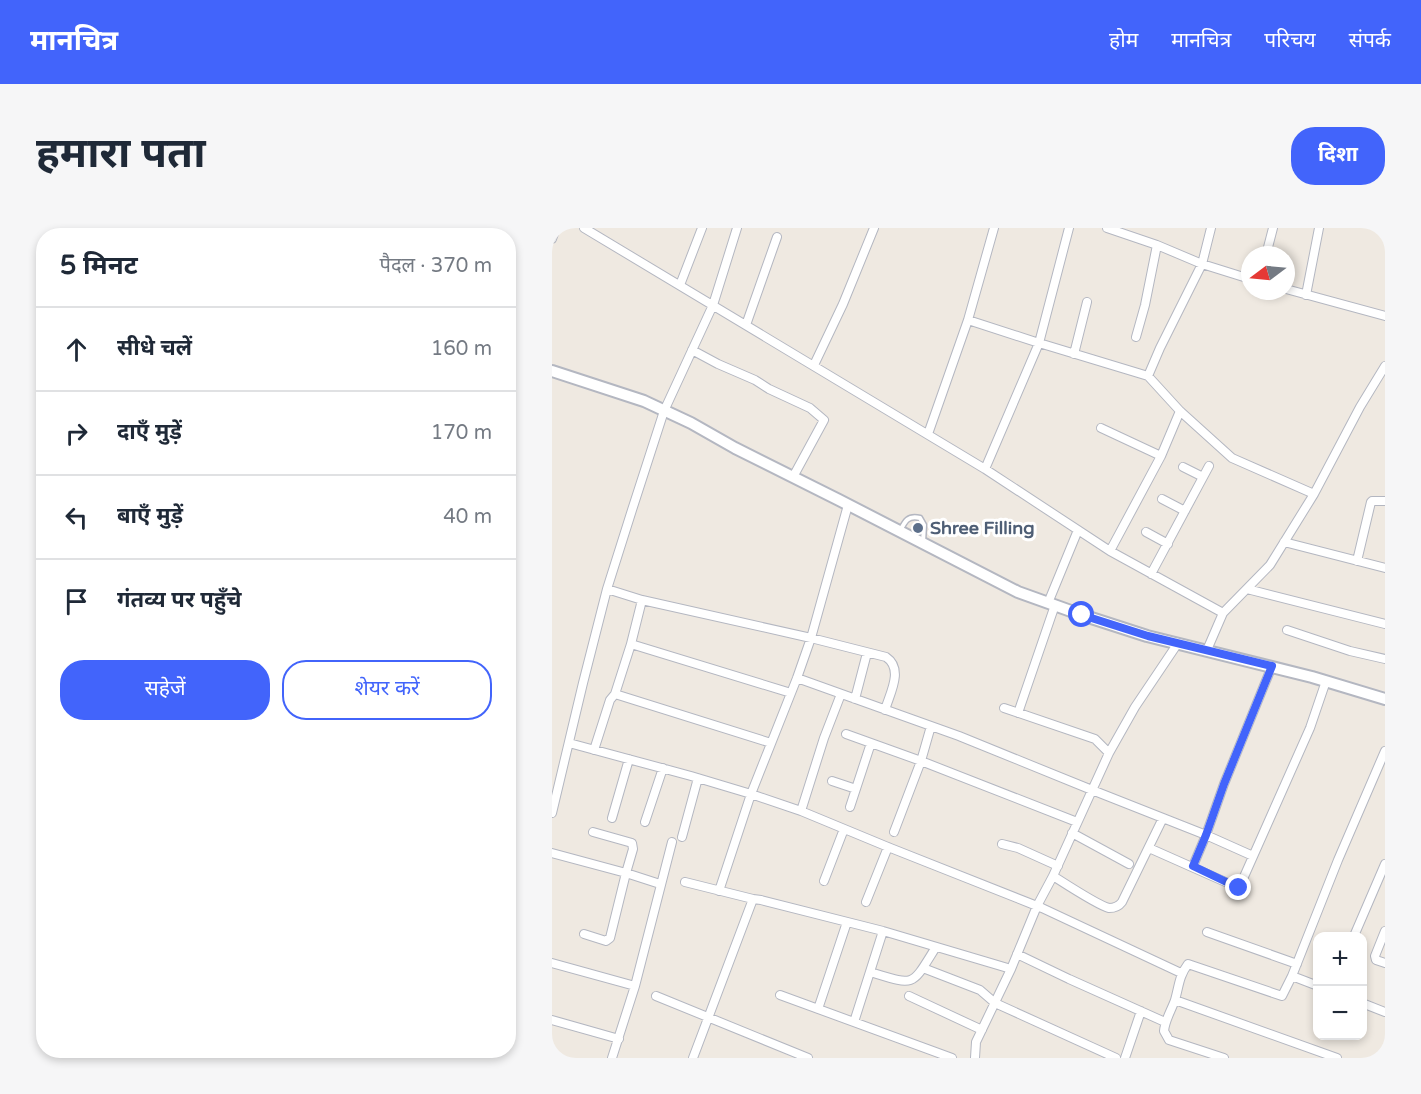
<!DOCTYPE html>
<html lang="hi">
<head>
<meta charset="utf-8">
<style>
	body { margin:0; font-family:"Varela Round","Noto Sans Devanagari",sans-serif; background:#f6f6f7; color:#1f2937 }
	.controls { position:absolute; right:18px; bottom:18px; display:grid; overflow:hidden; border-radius:12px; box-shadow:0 3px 9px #0003 }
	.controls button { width:54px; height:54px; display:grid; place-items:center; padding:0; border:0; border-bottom:2px solid #e0e1e3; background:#fff; color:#1f2937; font:30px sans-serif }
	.compass { position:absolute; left:689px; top:18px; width:54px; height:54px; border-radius:50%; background:#fff; box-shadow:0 3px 9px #0003; rotate:254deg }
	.stop { position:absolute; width:18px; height:18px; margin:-14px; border:4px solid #4264fb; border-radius:50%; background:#fff }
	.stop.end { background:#4264fb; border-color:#fff; box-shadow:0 2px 6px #0008 }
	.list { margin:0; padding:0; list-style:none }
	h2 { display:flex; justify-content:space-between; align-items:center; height:78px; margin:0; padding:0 24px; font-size:26px }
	h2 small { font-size:20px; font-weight:400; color:#747a83 }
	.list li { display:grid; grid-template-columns:39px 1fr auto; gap:18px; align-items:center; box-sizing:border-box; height:84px; padding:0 24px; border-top:2px solid #e0e1e3 }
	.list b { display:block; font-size:22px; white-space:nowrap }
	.list em { font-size:20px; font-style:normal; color:#747a83 }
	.actions { display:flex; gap:12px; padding:18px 24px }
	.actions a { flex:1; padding:14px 0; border:2px solid #4264fb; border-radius:24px; text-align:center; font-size:21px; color:#4264fb }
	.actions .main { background:#4264fb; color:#fff }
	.icon { flex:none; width:33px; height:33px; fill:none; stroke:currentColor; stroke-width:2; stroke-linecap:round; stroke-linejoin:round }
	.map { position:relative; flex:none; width:833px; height:830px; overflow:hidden; border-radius:24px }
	header { display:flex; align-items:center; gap:36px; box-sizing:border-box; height:84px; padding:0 30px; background:#4264fb; color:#fff }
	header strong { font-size:28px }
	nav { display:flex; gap:33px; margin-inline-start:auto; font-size:21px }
	.intro { display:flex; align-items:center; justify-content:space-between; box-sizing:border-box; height:144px; padding:0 36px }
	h1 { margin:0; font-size:42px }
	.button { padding:15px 27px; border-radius:24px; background:#4264fb; color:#fff; font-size:21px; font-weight:700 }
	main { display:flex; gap:36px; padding:0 36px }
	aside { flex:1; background:#fff; border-radius:24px; box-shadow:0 3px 9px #0003 }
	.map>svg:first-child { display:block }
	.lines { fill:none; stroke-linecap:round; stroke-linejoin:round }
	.service-casing { stroke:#b4b7c1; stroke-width:7 }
	.minor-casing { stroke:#b4b7c1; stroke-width:10 }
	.tertiary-casing { stroke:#b4b7c1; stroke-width:14 }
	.service { stroke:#fff; stroke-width:4 }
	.minor { stroke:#fff; stroke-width:8 }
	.tertiary { stroke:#fff; stroke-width:10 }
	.route { stroke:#4264fb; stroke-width:8 }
	.service-dot { fill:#5c6f8a; stroke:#fff; stroke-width:2 }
	.labels { text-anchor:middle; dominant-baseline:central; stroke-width:6; stroke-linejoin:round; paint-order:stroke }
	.service-label { font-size:18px; font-weight:bold; fill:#4e5e75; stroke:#fff; text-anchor:start }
</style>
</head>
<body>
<header>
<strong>मानचित्र</strong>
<nav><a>होम</a><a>मानचित्र</a><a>परिचय</a><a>संपर्क</a></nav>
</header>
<div class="intro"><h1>हमारा पता</h1><a class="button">दिशा</a></div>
<main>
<aside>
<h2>5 मिनट<small>पैदल · 370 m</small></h2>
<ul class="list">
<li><svg class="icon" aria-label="ahead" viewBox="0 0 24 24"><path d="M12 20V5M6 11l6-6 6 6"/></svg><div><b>सीधे चलें</b></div><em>160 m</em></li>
<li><svg class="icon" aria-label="right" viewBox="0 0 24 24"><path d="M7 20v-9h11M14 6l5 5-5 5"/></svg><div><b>दाएँ मुड़ें</b></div><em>170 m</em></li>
<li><svg class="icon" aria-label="left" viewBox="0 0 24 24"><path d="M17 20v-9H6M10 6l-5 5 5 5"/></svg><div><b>बाएँ मुड़ें</b></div><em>40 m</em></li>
<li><svg class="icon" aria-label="arrive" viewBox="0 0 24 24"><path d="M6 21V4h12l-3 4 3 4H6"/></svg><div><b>गंतव्य पर पहुँचे</b></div></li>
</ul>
<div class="actions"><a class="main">सहेजें</a><a>शेयर करें</a></div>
</aside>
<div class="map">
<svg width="833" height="830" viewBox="0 0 833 830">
	<rect width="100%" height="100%" fill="#efe9e1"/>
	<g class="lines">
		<!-- service casing -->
		<g class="service-casing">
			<path id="service" d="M348 303C353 293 356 287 368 290L372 297 371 314"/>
		</g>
		<!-- minor casing -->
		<g class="minor-casing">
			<path id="minor" d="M32 0 433 241 558 323 671 385
				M555 0 605 17
				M0 11 4 0
				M714 27 721 0
				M128 57 150 0
				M734 61 833 88
				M754 67 767 0
				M416 92 487 115 517 0
				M194 97 225 9
				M584 109 593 77 605 17 650 36 698 51
				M140 122 166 136 203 152 217 161 258 180 272 192 241 249
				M522 126 535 74
				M262 137 291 76 322 0
				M596 148 628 183 680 230 762 266 718 337 671 385 655 422
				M549 200 609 228
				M376 206 416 92 442 0
				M631 239 651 249
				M433 241 487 115 596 148 608 120 650 36 659 0
				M762 266 808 179 833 138
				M610 271 633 283
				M594 304 616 316
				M732 314 833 340
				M558 323 609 228 628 183
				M805 333 819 274 820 273H833
				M599 346 657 238
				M55 361 90 372 259 410 334 429C352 441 338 465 333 482
				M695 361 833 396
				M90 372 79 416 239 465
				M496 375 526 302
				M735 402 798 423 833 431
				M245 450 407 508 540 562 654 607 701 628
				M63 466 219 515
				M303 471 315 425
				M452 480 543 511 557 525
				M466 485 503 377
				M294 506 369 533 379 498
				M17 515 139 548 199 566 245 450 259 410 296 277
				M42 522 58 472 63 466 79 416
				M280 553 304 561
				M298 579 319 515
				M249 583 272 510 289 466
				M0 585 31 455 55 361 80 282 112 183 161 77 185 0
				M60 590 77 531
				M93 594 111 540
				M342 604 369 533 525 594
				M520 605 577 636
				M130 609 146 550
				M450 616 466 620 506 638
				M597 620 687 660 758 500 774 453
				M0 625 74 645 108 656
				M641 638 654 607 672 556 720 438
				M501 648C512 655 547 678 557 680 563 680 567 678 570 674L611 590
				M272 653 292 601
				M133 654 201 671
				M167 663 199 566 249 583 336 619 490 680 629 745
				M314 674 336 619
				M833 703 823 728 824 732 833 735
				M655 704 745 736
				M32 706 54 713 58 710 74 645 81 621 80 615 41 604
				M802 708 833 636
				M465 726 517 751 613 794
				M0 735 83 758
				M371 740 428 762 443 775 564 830
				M318 744C364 758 359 759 384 719
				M766 758 740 748 786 632 833 523
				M228 767 400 830
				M104 768 256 830
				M357 768 430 802
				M623 772 785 830
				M810 775 833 784
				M266 781 295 694
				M0 792 67 811
				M302 794 331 703
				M60 830 83 758 120 614
				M141 830 201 671 209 672 331 703 459 741
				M423 830 424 814 459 741 485 678 501 648 557 525 583 479 626 415
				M573 830 589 783
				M672 830 617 812 612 803C613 792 619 783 623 772 627 758 627 748 636 736L730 768 740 748"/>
		</g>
		<!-- tertiary casing -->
		<g class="tertiary-casing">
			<path id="tertiary" d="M0 143 92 173 139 195 183 220 287 272 466 364 530 387 595 408 760 449 833 471"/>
		</g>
		<!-- service -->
		<use href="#service" class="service"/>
		<!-- minor -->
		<use href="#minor" class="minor"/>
		<!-- tertiary -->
		<use href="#tertiary" class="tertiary"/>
	</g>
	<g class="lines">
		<!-- route -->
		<path class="route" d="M530 387 596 408 720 438 672 556 654 607 641 638 687 660"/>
	</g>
	<!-- markers -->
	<circle class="service-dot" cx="366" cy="300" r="6"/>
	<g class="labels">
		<!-- service labels -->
		<g class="service-label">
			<text x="378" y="300">Shree Filling</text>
		</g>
	</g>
</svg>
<div class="controls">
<button>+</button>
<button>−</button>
</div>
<svg class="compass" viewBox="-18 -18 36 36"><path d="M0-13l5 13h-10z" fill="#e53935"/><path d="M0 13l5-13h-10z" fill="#747a83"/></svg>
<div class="stop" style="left:530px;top:387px"></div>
<div class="stop end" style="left:687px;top:660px"></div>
</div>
</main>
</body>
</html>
